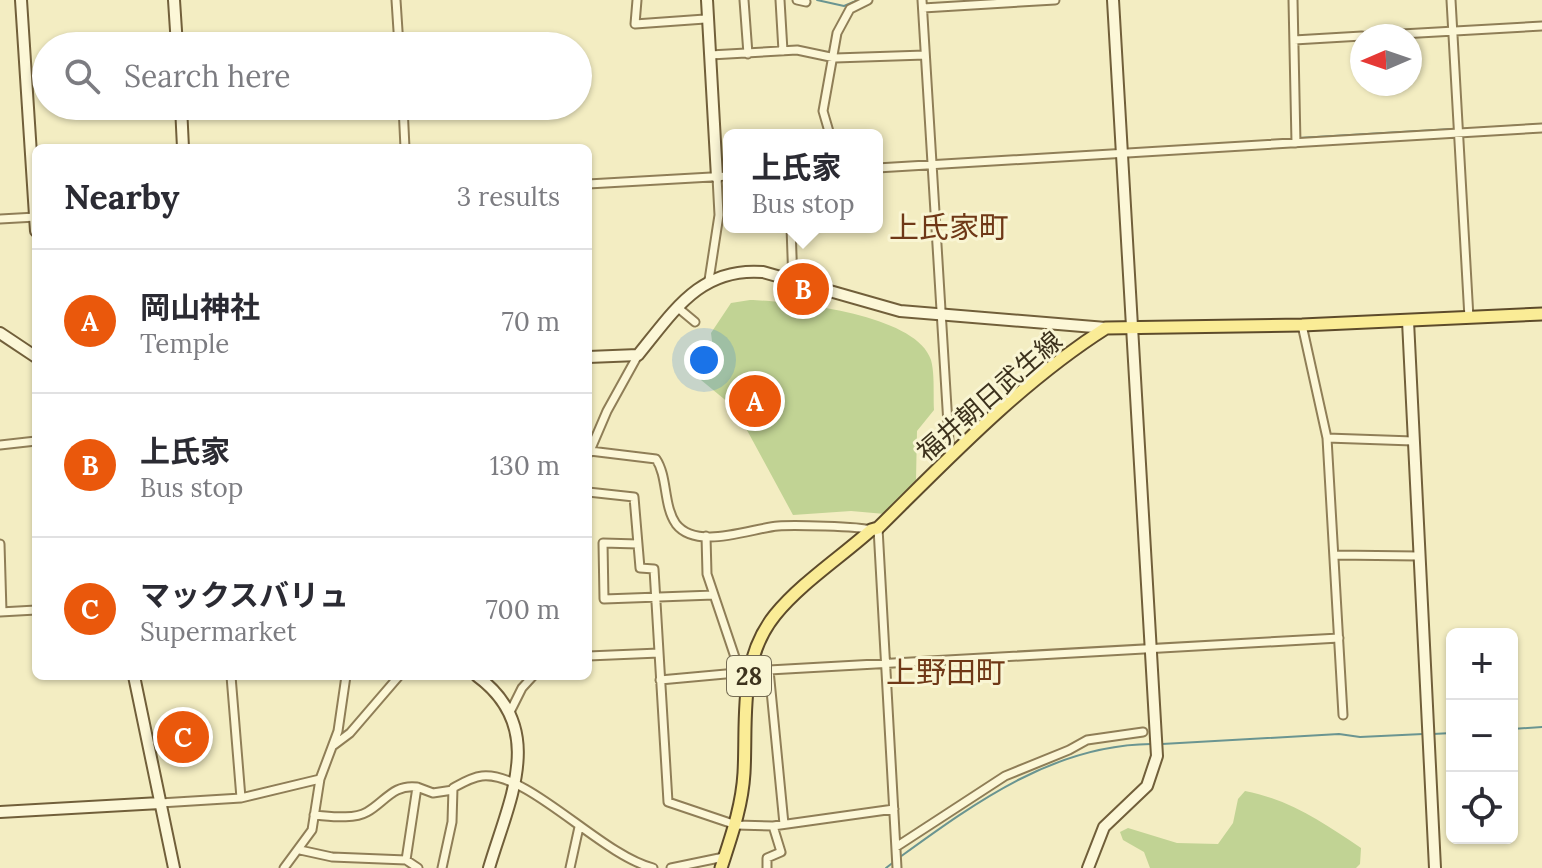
<!DOCTYPE html>
<html lang="en">
<head>
<meta charset="utf-8">
<style>
	body { margin:0; font-family:Lora,"Noto Sans JP",serif; background:#f7f7f7; color:#2b2b33 }
	.controls { position:absolute; right:24px; bottom:24px; display:grid; overflow:hidden; border-radius:12px; box-shadow:0 2px 6px #0004 }
	.controls button { width:72px; height:72px; display:grid; place-items:center; padding:0; border:0; border-bottom:2px solid #e1e1e2; background:#fff; color:#2b2b33; font:40px sans-serif }
	.compass { position:absolute; left:1350px; top:24px; width:72px; height:72px; border-radius:50%; background:#fff; box-shadow:0 2px 6px #0004; rotate:268deg }
	.you { position:absolute; left:704px; top:360px; width:28px; height:28px; margin:-20px; border:6px solid #fff; border-radius:50%; background:#1a73e8; box-shadow:0 0 0 12px #1a73e833 }
	.badge { display:grid; place-items:center; width:52px; height:52px; border-radius:50%; background:#ea580c; color:#fff; font-size:26px; font-weight:700 }
	.pin { position:absolute; translate:-50% -50%; border:4px solid #fff; box-shadow:0 2px 8px #0006 }
	.popup { position:absolute; left:723px; top:129px; width:160px; height:104px; box-sizing:border-box; display:grid; place-content:center; border-radius:12px; background:#fff; filter:drop-shadow(0 2px 6px #0005); font-size:26px; white-space:nowrap; color:#7c7c81 }
	.popup b { font-size:30px; color:#2b2b33 }
	.popup::after { content:''; position:absolute; left:50%; top:100%; margin-left:-16px; border:16px solid transparent; border-top-color:#fff }
	.list { margin:0; padding:0; list-style:none }
	h2 { display:flex; justify-content:space-between; align-items:center; height:104px; margin:0; padding:0 32px; font-size:34px }
	h2 small { font-size:26px; font-weight:400; color:#7c7c81 }
	.list li { display:grid; grid-template-columns:52px 1fr auto; gap:24px; align-items:center; box-sizing:border-box; height:144px; padding:0 32px; border-top:2px solid #e1e1e2 }
	.list b { display:block; font-size:30px; white-space:nowrap }
	.list p { margin:0; font-size:26px; white-space:nowrap; color:#7c7c81 }
	.list em { font-size:26px; font-style:normal; color:#7c7c81 }
	.icon { flex:none; width:44px; height:44px; fill:none; stroke:currentColor; stroke-width:2; stroke-linecap:round; stroke-linejoin:round }
	.map { position:relative; flex:none; width:1542px; height:868px; overflow:hidden }
	.search { position:absolute; background:#fff; box-shadow:0 2px 6px #0004; left:32px; top:32px; width:560px; height:88px; display:flex; align-items:center; gap:20px; box-sizing:border-box; padding:0 28px; border-radius:44px; color:#7c7c81; font-size:30px }
	.panel { position:absolute; background:#fff; box-shadow:0 2px 6px #0004; left:32px; top:144px; width:560px; height:536px; border-radius:12px }
	.map>svg:first-child { display:block }
	.green { fill:#c1d394 }
	.lines { fill:none; stroke-linecap:round; stroke-linejoin:round }
	.stream { stroke:#6a9591; stroke-width:2 }
	.street-casing { stroke:#8f7e57; stroke-width:11 }
	.secondary-casing { stroke:#715f3a; stroke-width:14 }
	.primary-casing { stroke:#5d4b2b; stroke-width:15 }
	.street { stroke:#fcf7d7; stroke-width:7 }
	.secondary { stroke:#fcf7d7; stroke-width:10 }
	.primary { stroke:#faec96; stroke-width:11 }
	.labels { text-anchor:middle; dominant-baseline:central; stroke-width:6; stroke-linejoin:round; paint-order:stroke }
	.shield { fill:#f9f5d3; stroke:#756c54; stroke-width:2 }
	.shield-label { font-size:24px; font-weight:bold; fill:#3d321d }
	.street-label { font-size:26px; fill:#3d321d; stroke:#f9f5d3 }
	.quarter-label { font-size:30px; fill:#6f3817; stroke:#f9f5d3 }
</style>
</head>
<body>
<div class="map">
<svg width="1542" height="868" viewBox="0 0 1542 868">
	<rect width="100%" height="100%" fill="#f3edc2"/>
	<!-- green -->
	<path class="green" d="M750 300C791 301 917 314 931 360 935 375 933 395 934 410L917 431 916 480 885 514 851 511 793 515 735 408 701 380V365L713 349 711 333 731 303Z
		M1245 791C1291 800 1323 823 1361 848L1360 864 1356 868H1150L1144 852 1123 840 1120 832 1128 828 1177 843 1218 844 1233 823 1238 799Z"/>
	<g class="lines">
		<!-- stream -->
		<path class="stream" d="M817 0 844 6 858 0
			M1297 0V22
			M1463 129 1542 124
			M1299 138 1453 129
			M1512 729 1542 727
			M1433 734 1452 733
			M1162 744 1339 734 1360 737 1423 734
			M900 857C976 802 1054 745 1151 744
			M886 868 895 861"/>
		<!-- street casing -->
		<g class="street-casing">
			<path id="street" d="M396 0 399 46
				M637 0 635 24 705 19
				M744 0 748 54
				M780 0 783 51
				M797 0 806 2
				M922 0 950 457
				M1293 0 1296 143
				M1451 0 1469 318
				M923 8 1055 0
				M1366 36 1542 26
				M1294 40 1362 36
				M710 55 797 50 835 58 925 55
				M403 106 405 148
				M830 135 823 111 837 33 850 9 868 0
				M877 168 1542 128
				M588 184 729 176
				M0 219 36 217
				M791 227 793 283
				M709 280 719 215 717 177
				M677 307 695 322
				M1302 325 1327 438 1343 715
				M1327 438 1413 441
				M0 445 36 441
				M590 451 656 459C668 477 663 505 676 524 697 551 752 528 778 526 792 525 859 526 871 530
				M589 453 607 411 638 355
				M588 492 634 497 640 568 654 569 668 802 736 825 773 826 894 809
				M878 528 897 868
				M706 536 707 574 740 672
				M0 544 2 612
				M638 544 603 543 604 599 714 595
				M1335 555 1418 556
				M0 612 36 610
				M588 656 659 653
				M769 670 784 824
				M231 676 241 798
				M660 680 769 670 1339 638
				M510 712 522 688 533 676
				M334 745 350 733 399 676
				M417 787 433 793 453 790
				M160 803 241 798 320 779
				M314 815C329 816 353 820 367 812 385 802 393 784 417 787L406 860
				M896 847 1005 776 1069 750 1087 740 1143 732
				M300 850 332 857 406 860 418 868
				M284 868 312 830 320 779 338 731 346 676
				M442 868 452 822 453 788C462 783 472 777 482 776 528 771 601 855 653 868
				M570 868 579 827
				M671 868 724 857
				M767 868V858L781 852 773 826"/>
		</g>
		<!-- secondary casing -->
		<g class="secondary-casing">
			<path id="secondary" d="M21 0 36 231
				M174 0 177 46
				M707 0 717 177
				M181 106 183 148
				M1408 321 1435 868
				M0 333 36 357
				M588 357 638 355C674 311 700 267 763 272L900 311 1106 328
				M134 676 174 868
				M477 676C548 728 509 800 489 868
				M0 812 160 803
				M1088 868 1104 827 1147 786 1157 756 1113 0"/>
		</g>
		<!-- primary casing -->
		<g class="primary-casing">
			<path id="primary" d="M721 868C731 837 742 807 744 773 747 719 738 661 775 615 801 583 841 557 871 530L878 528C949 458 1021 382 1106 328L1302 325 1542 314"/>
		</g>
		<!-- street -->
		<use href="#street" class="street"/>
		<!-- secondary -->
		<use href="#secondary" class="secondary"/>
		<!-- primary -->
		<use href="#primary" class="primary"/>
	</g>
	<g class="labels">
		<!-- shield labels -->
		<rect class="shield" x="727" y="656" width="44" height="40" rx="6"/>
		<g class="shield-label">
			<text x="749" y="676">28</text>
		</g>
		<!-- street labels -->
		<g class="street-label">
			<text transform="translate(989 396) rotate(-41)">福井朝日武生線</text>
		</g>
		<!-- quarter labels -->
		<g class="quarter-label">
			<text x="949" y="227">上氏家町</text>
			<text x="946" y="672">上野田町</text>
		</g>
	</g>
</svg>
<div class="controls">
<button>+</button>
<button>−</button>
<button><svg class="icon" aria-label="locate" viewBox="0 0 24 24"><circle cx="12" cy="12" r="6"/><path d="M12 2v4M12 18v4M2 12h4M18 12h4"/></svg></button>
</div>
<svg class="compass" viewBox="-18 -18 36 36"><path d="M0-13l5 13h-10z" fill="#e53935"/><path d="M0 13l5-13h-10z" fill="#7c7c81"/></svg>
<div class="you"></div>
<div class="pin badge" style="left:755px;top:401px">A</div>
<div class="pin badge" style="left:803px;top:289px">B</div>
<div class="popup"><b>上氏家</b>Bus stop</div>
<div class="pin badge" style="left:183px;top:737px">C</div>
<div class="search"><svg class="icon" aria-label="search" viewBox="0 0 24 24"><circle cx="10" cy="10" r="6"/><path d="M15 15l6 6"/></svg>Search here</div>
<section class="panel">
<h2>Nearby<small>3 results</small></h2>
<ul class="list">
<li><span class="badge">A</span><div><b>岡山神社</b><p>Temple</p></div><em>70 m</em></li>
<li><span class="badge">B</span><div><b>上氏家</b><p>Bus stop</p></div><em>130 m</em></li>
<li><span class="badge">C</span><div><b>マックスバリュ</b><p>Supermarket</p></div><em>700 m</em></li>
</ul>
</section>
</div>
</body>
</html>
